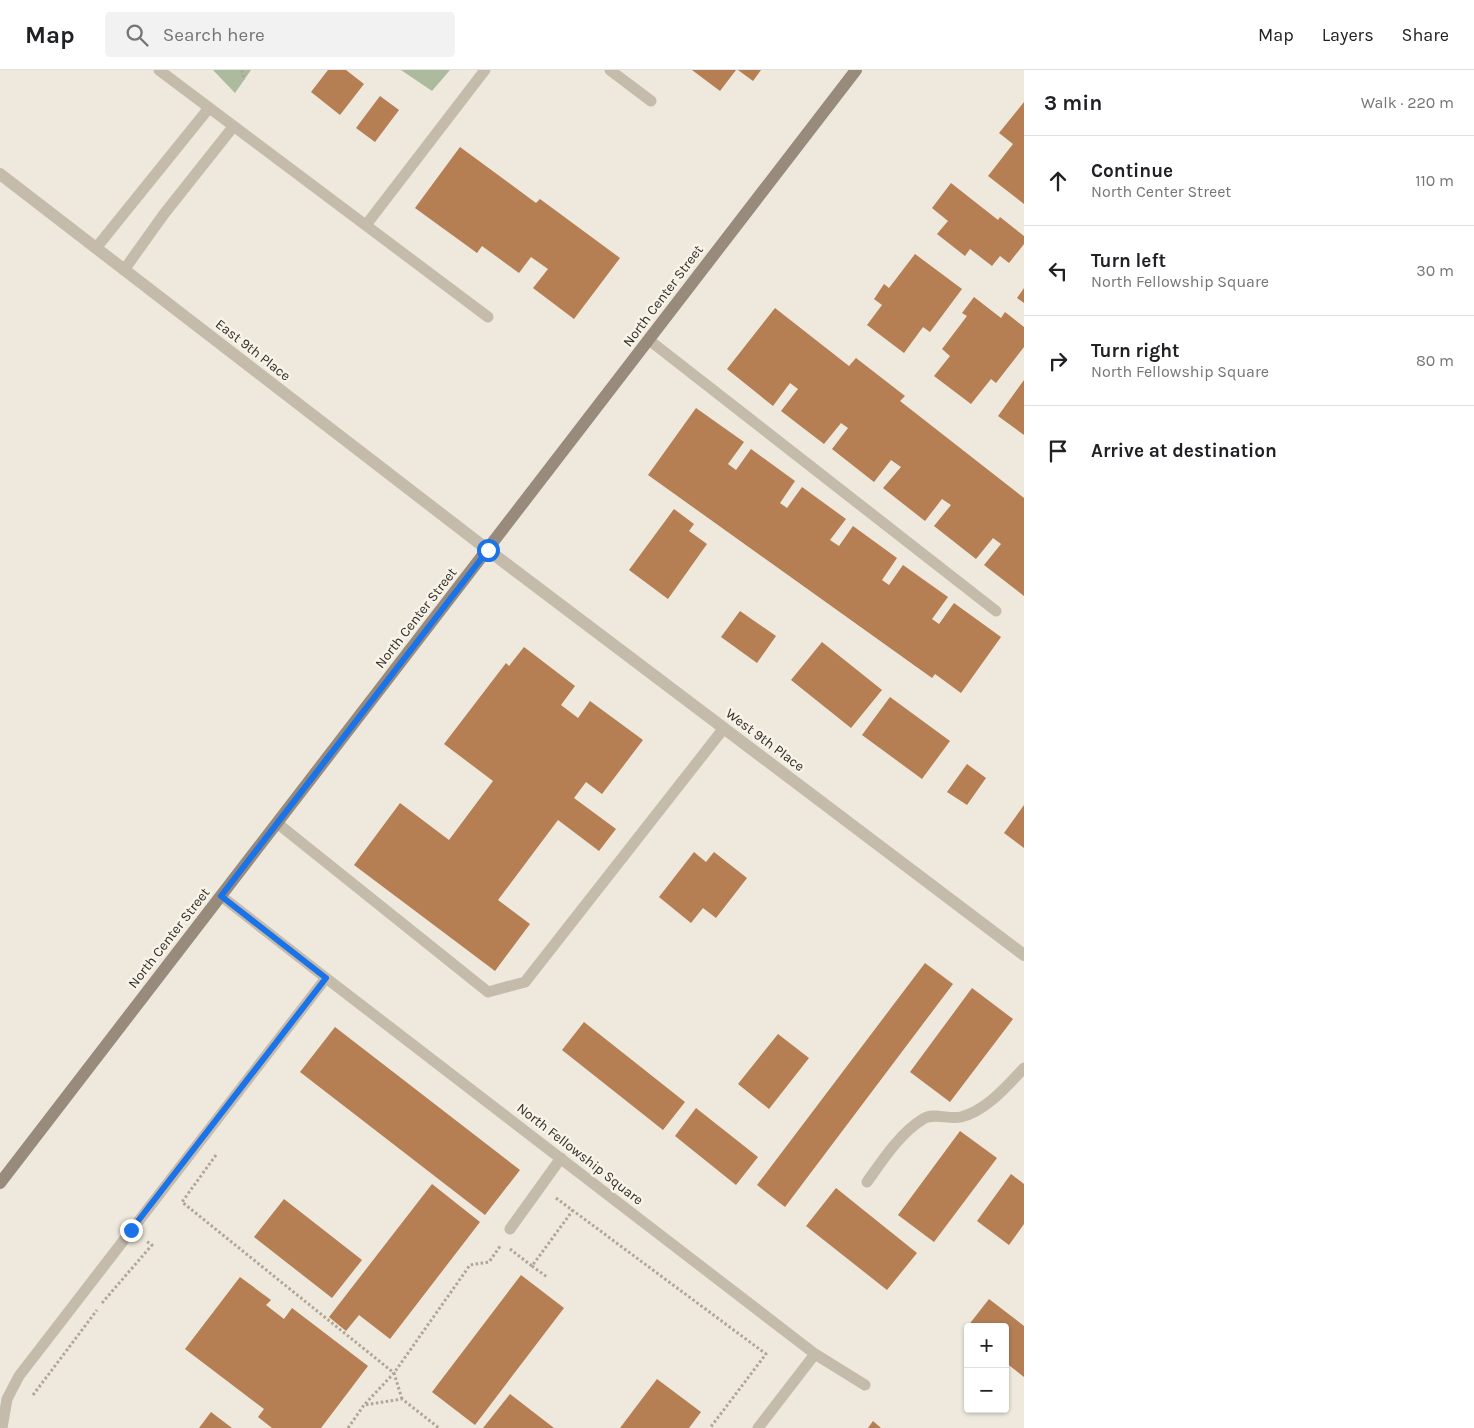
<!DOCTYPE html>
<html lang="en">
<head>
<meta charset="utf-8">
<style>
	body { margin:0; font-family:Karla,sans-serif; background:#f2f2f2; color:#202124 }
	.controls { position:absolute; right:15px; bottom:15px; display:grid; overflow:hidden; border-radius:5px; box-shadow:0 1px 4px #0004 }
	.controls button { width:45px; height:45px; display:grid; place-items:center; padding:0; border:0; border-bottom:1px solid #e0e0e0; background:#fff; color:#202124; font:25px sans-serif }
	.stop { position:absolute; width:15px; height:15px; margin:-11px; border:4px solid #1a73e8; border-radius:50%; background:#fff }
	.stop.end { background:#1a73e8; border-color:#fff; box-shadow:0 1px 5px #0008 }
	.list { margin:0; padding:0; list-style:none }
	h2 { display:flex; justify-content:space-between; align-items:center; height:65px; margin:0; padding:0 20px; font-size:21px }
	h2 small { font-size:16px; font-weight:400; color:#757577 }
	.list li { display:grid; grid-template-columns:32px 1fr auto; gap:15px; align-items:center; box-sizing:border-box; height:90px; padding:0 20px; border-top:1px solid #e0e0e0 }
	.list b { display:block; font-size:19px; white-space:nowrap }
	.list p { margin:0; font-size:16px; white-space:nowrap; color:#757577 }
	.list em { font-size:16px; font-style:normal; color:#757577 }
	.icon { flex:none; width:28px; height:28px; fill:none; stroke:currentColor; stroke-width:2; stroke-linecap:round; stroke-linejoin:round }
	.map { position:relative; flex:none; width:1024px; height:1358px; overflow:hidden }
	header { display:flex; align-items:center; gap:30px; box-sizing:border-box; height:70px; padding:0 25px; background:#fff; border-bottom:1px solid #e0e0e0 }
	header strong { font-size:24px }
	nav { display:flex; gap:28px; margin-inline-start:auto; font-size:18px }
	.search { width:350px; height:45px; background:#f2f2f2; display:flex; align-items:center; gap:12px; box-sizing:border-box; padding:0 18px; border-radius:5px; color:#757577; font-size:19px }
	main { display:flex }
	aside { flex:1; background:#fff }
	.map>svg:first-child { display:block }
	.green { fill:#acbb9e }
	.building { fill:#b57e53 }
	.lines { fill:none; stroke-linecap:round; stroke-linejoin:round }
	.path { stroke:#b0a694; stroke-width:3; stroke-dasharray:2.5 2.5; stroke-linecap:butt }
	.lane { stroke:#c5bbaa; stroke-width:11 }
	.street { stroke:#c5bbaa; stroke-width:12 }
	.secondary { stroke:#988b7c; stroke-width:12 }
	.route { stroke:#1a73e8; stroke-width:6 }
	.labels { text-anchor:middle; dominant-baseline:central; stroke-width:5; stroke-linejoin:round; paint-order:stroke }
	.street-label { font-size:14px; fill:#332e28; stroke:#f7f3e8 }
</style>
</head>
<body>
<header>
<strong>Map</strong>
<div class="search"><svg class="icon" aria-label="search" viewBox="0 0 24 24"><circle cx="10" cy="10" r="6"/><path d="M15 15l6 6"/></svg>Search here</div>
<nav><a>Map</a><a>Layers</a><a>Share</a></nav>
</header>
<main>
<div class="map">
<svg width="1024" height="1358" viewBox="0 0 1024 1358">
	<rect width="100%" height="100%" fill="#eee9dc"/>
	<!-- green -->
	<path class="green" d="M213 0H251L235 23Z
		M401 0H450L432 21Z"/>
	<!-- building -->
	<path class="building" d="M328 0H346L364 14 340 45 311 22Z
		M692 0H736L720 21Z
		M738 0H761L753 11Z
		M380 26 399 40 375 72 356 58Z
		M1024 32V134L988 106 1013 74 999 63Z
		M460 77 536 133 540 129 620 188 574 249 533 218 548 199 531 187 519 203 482 176 477 183 415 138Z
		M951 113 998 150 1000 147 1024 166V174L1009 193 1000 186 992 196 970 179 965 186 937 164 948 151 932 138Z
		M915 184 962 219 930 262 923 257 904 283 867 255 882 235 874 229 884 214 889 218Z
		M1024 218V233L1017 228Z
		M974 227 1001 248 1005 242 1024 257V277L996 313 991 309 971 334 934 306 950 286 942 279 967 246 962 243Z
		M775 238 849 296 856 288 905 326 900 331 1024 428V526L984 495 1001 474 993 468 976 489 934 456 951 435 942 429 925 451 883 418 901 397 891 390 874 412 832 379 848 358 841 353 824 374 781 341 798 319 790 313 773 336 727 299Z
		M1024 310V365L998 346Z
		M696 338 744 372 728 394 736 400 751 379 795 411 780 433 787 438 802 417 846 449 830 470 839 476 853 456 897 488 882 510 889 515 903 495 948 527 932 549 939 554 954 533 1001 567 961 623 935 604 932 608 648 405Z
		M674 439 694 454 689 461 707 474 668 529 629 500Z
		M740 541 776 566 757 593 721 567Z
		M822 572 882 620 851 658 791 610Z
		M524 577 575 616 561 635 578 648 590 631 643 670 602 724 586 712 574 728 616 759 599 781 558 750 498 830 530 854 495 901 354 795 400 733 449 770 493 711 444 674 506 593 509 596Z
		M890 627 950 671 922 709 862 665Z
		M967 694 986 708 967 735 947 722Z
		M1024 735V778L1004 763Z
		M694 782 706 792 714 782 747 808 716 848 703 838 691 853 659 827Z
		M925 893 953 914 785 1137 757 1115Z
		M972 918 1013 949 950 1032 910 1002Z
		M584 952 685 1032 663 1060 562 980Z
		M335 957 520 1100 485 1145 300 1002Z
		M778 964 809 988 769 1039 738 1014Z
		M696 1038 758 1087 736 1115 675 1066Z
		M960 1061 997 1088 934 1172 898 1145Z
		M1011 1104 1024 1114V1154L1009 1175 977 1151Z
		M432 1114 480 1152 390 1269 359 1245 346 1261 329 1247Z
		M836 1118 917 1183 887 1220 806 1156Z
		M284 1129 362 1190 332 1228 254 1167Z
		M521 1205 564 1238 475 1355 432 1322Z
		M240 1207 271 1230 266 1235 284 1249 292 1238 368 1296 321 1358H272L258 1347 264 1339 185 1279Z
		M989 1229 1024 1256V1307L1005 1292V1257H968V1263L964 1261Z
		M657 1309 701 1342 689 1358H620Z
		M510 1324 554 1358H483Z
		M211 1342 232 1358H199Z
		M873 1351 881 1358H868Z"/>
	<g class="lines">
		<!-- path -->
		<path class="path" d="M242 0 244 10
			M216 1085 182 1132 394 1303 364 1335
			M556 1128 766 1284 710 1358
			M510 1179 532 1196 573 1140
			M532 1196 547 1207
			M102 1233 152 1175 146 1171
			M33 1325 97 1240
			M402 1329 394 1303 470 1195 489 1192 501 1175
			M348 1358 364 1335 402 1329 439 1358"/>
		<!-- lane -->
		<path class="lane" d="M159 0 488 247
			M610 0 651 31
			M366 155 485 0
			M96 178 209 38
			M124 200 164 144 233 57
			M649 270 996 541
			M277 753 488 922 525 912 724 658
			M221 826 326 908
			M867 1112C882 1091 900 1063 923 1049 934 1042 949 1050 961 1047 986 1041 1007 1016 1024 998
			M510 1159 561 1088
			M815 1284 865 1315
			M2 1358 7 1329 19 1306 326 908 815 1284 758 1358"/>
		<!-- street -->
		<path class="street" d="M0 104 488 480 1024 885"/>
		<!-- secondary -->
		<path class="secondary" d="M0 1113 856 0"/>
	</g>
	<g class="lines">
		<!-- route -->
		<path class="route" d="M131 1160 326 908 221 826 488 480"/>
	</g>
	<g class="labels">
		<!-- street labels -->
		<g class="street-label">
			<text transform="translate(663 226) rotate(-53)">North Center Street</text>
			<text transform="translate(253 280) rotate(38)">East 9th Place</text>
			<text transform="translate(416 548) rotate(-52)">North Center Street</text>
			<text transform="translate(765 670) rotate(37)">West 9th Place</text>
			<text transform="translate(169 868) rotate(-52)">North Center Street</text>
			<text transform="translate(580 1084) rotate(38)">North Fellowship Square</text>
		</g>
	</g>
</svg>
<div class="controls">
<button>+</button>
<button>−</button>
</div>
<div class="stop" style="left:488px;top:480px"></div>
<div class="stop end" style="left:131px;top:1160px"></div>
</div>
<aside>
<h2>3 min<small>Walk · 220 m</small></h2>
<ul class="list">
<li><svg class="icon" aria-label="ahead" viewBox="0 0 24 24"><path d="M12 20V5M6 11l6-6 6 6"/></svg><div><b>Continue</b><p>North Center Street</p></div><em>110 m</em></li>
<li><svg class="icon" aria-label="left" viewBox="0 0 24 24"><path d="M17 20v-9H6M10 6l-5 5 5 5"/></svg><div><b>Turn left</b><p>North Fellowship Square</p></div><em>30 m</em></li>
<li><svg class="icon" aria-label="right" viewBox="0 0 24 24"><path d="M7 20v-9h11M14 6l5 5-5 5"/></svg><div><b>Turn right</b><p>North Fellowship Square</p></div><em>80 m</em></li>
<li><svg class="icon" aria-label="arrive" viewBox="0 0 24 24"><path d="M6 21V4h12l-3 4 3 4H6"/></svg><div><b>Arrive at destination</b></div></li>
</ul>
</aside>
</main>
</body>
</html>
